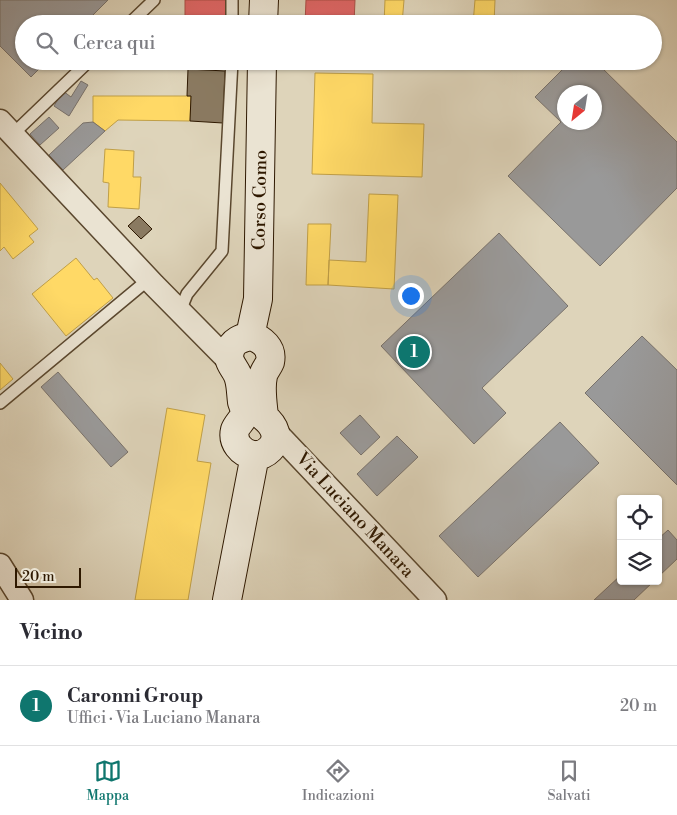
<!DOCTYPE html>
<html lang="it">
<head>
<meta charset="utf-8">
<style>
	body { margin:0; font-family:"Libre Bodoni",serif; background:#f7f7f7; color:#2b2b33 }
	.controls { position:absolute; right:15px; bottom:15px; display:grid; overflow:hidden; border-radius:5px; box-shadow:0 1px 4px #0004 }
	.controls button { width:45px; height:45px; display:grid; place-items:center; padding:0; border:0; border-bottom:1px solid #e1e1e2; background:#fff; color:#2b2b33; font:25px sans-serif }
	.compass { position:absolute; left:557px; top:85px; width:45px; height:45px; border-radius:50%; background:#fff; box-shadow:0 1px 4px #0004; rotate:210deg }
	.scale { position:absolute; left:15px; bottom:12px; width:66px; box-sizing:border-box; padding-left:5px; border:2px solid #2e1800; border-top:0; font-size:14px; line-height:18px; white-space:nowrap; color:#2e1800; -webkit-text-stroke:4px #eae3d2; paint-order:stroke }
	.you { position:absolute; left:410px; top:295px; width:18px; height:18px; margin:-12px; border:4px solid #fff; border-radius:50%; background:#1a73e8; box-shadow:0 0 0 8px #1a73e833 }
	.badge { display:grid; place-items:center; width:32px; height:32px; border-radius:50%; background:#0f766e; color:#fff; font-size:16px; font-weight:700 }
	.pin { position:absolute; translate:-50% -50%; border:2px solid #fff; box-shadow:0 1px 5px #0006 }
	.list { margin:0; padding:0; list-style:none }
	h2 { display:flex; justify-content:space-between; align-items:center; height:65px; margin:0; padding:0 20px; font-size:21px }
	h2 small { font-size:16px; font-weight:400; color:#7c7c81 }
	.list li { display:grid; grid-template-columns:32px 1fr auto; gap:15px; align-items:center; box-sizing:border-box; height:80px; padding:0 20px; border-top:1px solid #e1e1e2 }
	.list b { display:block; font-size:19px; white-space:nowrap }
	.list p { margin:0; font-size:16px; white-space:nowrap; color:#7c7c81 }
	.list em { font-size:16px; font-style:normal; color:#7c7c81 }
	.icon { flex:none; width:28px; height:28px; fill:none; stroke:currentColor; stroke-width:2; stroke-linecap:round; stroke-linejoin:round }
	.map { position:relative; flex:none; width:677px; height:600px; overflow:hidden }
	.search { position:absolute; background:#fff; box-shadow:0 1px 4px #0004; left:15px; right:15px; top:15px; height:55px; display:flex; align-items:center; gap:12px; box-sizing:border-box; padding:0 18px; border-radius:28px; color:#7c7c81; font-size:19px }
	.sheet { height:145px; background:#fff }
	nav { display:flex; justify-content:space-around; align-items:center; box-sizing:border-box; height:70px; border-top:1px solid #e1e1e2; background:#fff; font-size:14px; color:#7c7c81 }
	nav a { display:grid; justify-items:center; gap:2px }
	nav .on { color:#0f766e }
	.map>svg:first-child { display:block }
	.homes { fill:#ffd966; stroke:#c09f47 }
	.shops { fill:#e06666; stroke:#ab4f47 }
	.industry { fill:#999; stroke:#79726b; fill-rule:evenodd }
	.building { fill:#8a7a61; stroke:#2e1800 }
	.lines { fill:none; stroke-linecap:round; stroke-linejoin:round }
	.service-casing { stroke:#5a472e; stroke-width:14 }
	.minor-casing { stroke:#5a472e; stroke-width:25 }
	.secondary-casing { stroke:#2e1800; stroke-width:30 }
	.service { stroke:#eae3d2; stroke-width:11 }
	.minor { stroke:#eae3d2; stroke-width:22 }
	.secondary { stroke:#eae3d2; stroke-width:28 }
	.labels { text-anchor:middle; dominant-baseline:central; stroke-width:5; stroke-linejoin:round; paint-order:stroke }
	.street-label { font-size:18px; fill:#2e1800; stroke:#eae3d2 }
</style>
</head>
<body>
<div class="map">
<svg width="677" height="600" viewBox="0 0 677 600">
	<rect width="100%" height="100%" fill="#ded4ba"/>
	<filter id="stains"><feTurbulence type="fractalNoise" baseFrequency=".004" numOctaves="4"/><feColorMatrix values="0 0 0 0 .2 0 0 0 0 .09 0 0 0 0 .02 0 0 0 .5 -.17"/></filter>
	<radialGradient id="worn" r=".72"><stop offset=".6" stop-color="#630" stop-opacity="0"/><stop offset="1" stop-color="#630" stop-opacity=".3"/></radialGradient>
	<!-- homes -->
	<path class="homes" d="M385 0H404L402 24H384Z
		M475 0H495L494 24H473Z
		M315 73 373 74 372 123 424 124 422 177 312 174Z
		M93 96H191L190 121 118 120 105 131 93 122Z
		M105 149 134 151 133 177H141L139 209 108 207 109 183 103 182Z
		M0 183 38 229 29 236 34 242 13 259 4 247 0 251Z
		M369 194 398 195 394 289 328 285 329 260 366 262Z
		M308 224H331L328 285H306Z
		M76 258 94 280 97 278 113 298 66 336 32 294Z
		M0 363 13 379 0 390Z
		M167 408 205 415 197 461 211 463 188 600H135Z"/>
	<!-- shops -->
	<path class="shops" d="M185 0H226V24H185Z
		M306 0H355L354 24H305Z"/>
	<!-- industry -->
	<path class="industry" d="M0 0H108L84 24H24V61H47L31 77 0 46Z
		M571 61H595L677 142V188L600 266 508 176 561 122 535 97ZM564 92H594V122H564Z
		M81 81 88 85 69 116 54 106 63 91 71 97Z
		M49 117 59 128 40 145 30 134Z
		M93 122 105 131 63 170 49 155 83 123Z
		M499 233 568 306 482 388 506 413 474 444 381 346Z
		M642 336 677 370V485L585 393Z
		M58 372 128 452 111 467 41 387Z
		M360 415 380 437 361 455 340 433Z
		M560 422 599 463 478 577 439 536Z
		M397 436 418 457 377 496 357 474Z
		M668 530 677 540V559L658 577V539Z
		M621 575V581H654L634 600H594Z"/>
	<!-- building -->
	<path class="building" d="M188 69 225 71 223 123 190 121 191 96H187Z
		M139 216 152 229 141 239 128 226Z"/>
	<g class="lines">
		<!-- service casing -->
		<g class="service-casing">
			<path id="service" d="M129 24 154 0
				M232 24V0
				M13 134 89 61
				M180 311 187 294 222 251 232 61
				M0 403 149 279"/>
		</g>
		<!-- minor casing -->
		<g class="minor-casing">
			<path id="minor" d="M0 121 154 285 229 361
				M275 431 435 600
				M0 565 22 600"/>
		</g>
		<!-- secondary casing -->
		<g class="secondary-casing">
			<path id="secondary" d="M263 24 264 0
				M250 336C262 339 273 348 270 362 268 367 264 371 263 376 260 388 263 405 264 417 274 425 281 438 270 449 265 454 259 456 253 455 241 453 232 442 235 430 237 424 244 419 245 413 245 410 243 405 242 402 241 394 241 386 239 379 237 369 226 363 230 351 232 341 242 338 250 336Z
				M250 336 258 299 262 61
				M227 600 255 455"/>
		</g>
		<!-- service -->
		<use href="#service" class="service"/>
		<!-- minor -->
		<use href="#minor" class="minor"/>
		<!-- secondary -->
		<use href="#secondary" class="secondary"/>
	</g>
	<g class="labels">
		<!-- street labels -->
		<g class="street-label">
			<text transform="translate(260 200) rotate(-89)">Corso Como</text>
			<text transform="translate(355 515) rotate(47)">Via Luciano Manara</text>
		</g>
	</g>
	<rect width="100%" height="100%" filter="url(#stains)"/>
	<rect width="100%" height="100%" fill="url(#worn)"/>
</svg>
<div class="controls">
<button><svg class="icon" aria-label="locate" viewBox="0 0 24 24"><circle cx="12" cy="12" r="6"/><path d="M12 2v4M12 18v4M2 12h4M18 12h4"/></svg></button>
<button><svg class="icon" aria-label="layers" viewBox="0 0 24 24"><path d="M12 4l9 5-9 5-9-5zM3 14l9 5 9-5"/></svg></button>
</div>
<svg class="compass" viewBox="-18 -18 36 36"><path d="M0-13l5 13h-10z" fill="#e53935"/><path d="M0 13l5-13h-10z" fill="#7c7c81"/></svg>
<div class="scale">20 m</div>
<div class="you"></div>
<div class="pin badge" style="left:414px;top:352px">1</div>
<div class="search"><svg class="icon" aria-label="search" viewBox="0 0 24 24"><circle cx="10" cy="10" r="6"/><path d="M15 15l6 6"/></svg>Cerca qui</div>
</div>
<section class="sheet">
<h2>Vicino<small></small></h2>
<ul class="list">
<li><span class="badge">1</span><div><b>Caronni Group</b><p>Uffici · Via Luciano Manara</p></div><em>20 m</em></li>
</ul>
</section>
<nav>
<a class="on"><svg class="icon" aria-label="map" viewBox="0 0 24 24"><path d="M3 6l6-2 6 2 6-2v14l-6 2-6-2-6 2zM9 4v14M15 6v14"/></svg>Mappa</a>
<a><svg class="icon" aria-label="directions" viewBox="0 0 24 24"><path d="M12 3l9 9-9 9-9-9zM9 14v-3h6M13 9l2 2-2 2"/></svg>Indicazioni</a>
<a><svg class="icon" aria-label="saved" viewBox="0 0 24 24"><path d="M7 4h10v16l-5-4-5 4z"/></svg>Salvati</a>
</nav>
</body>
</html>
